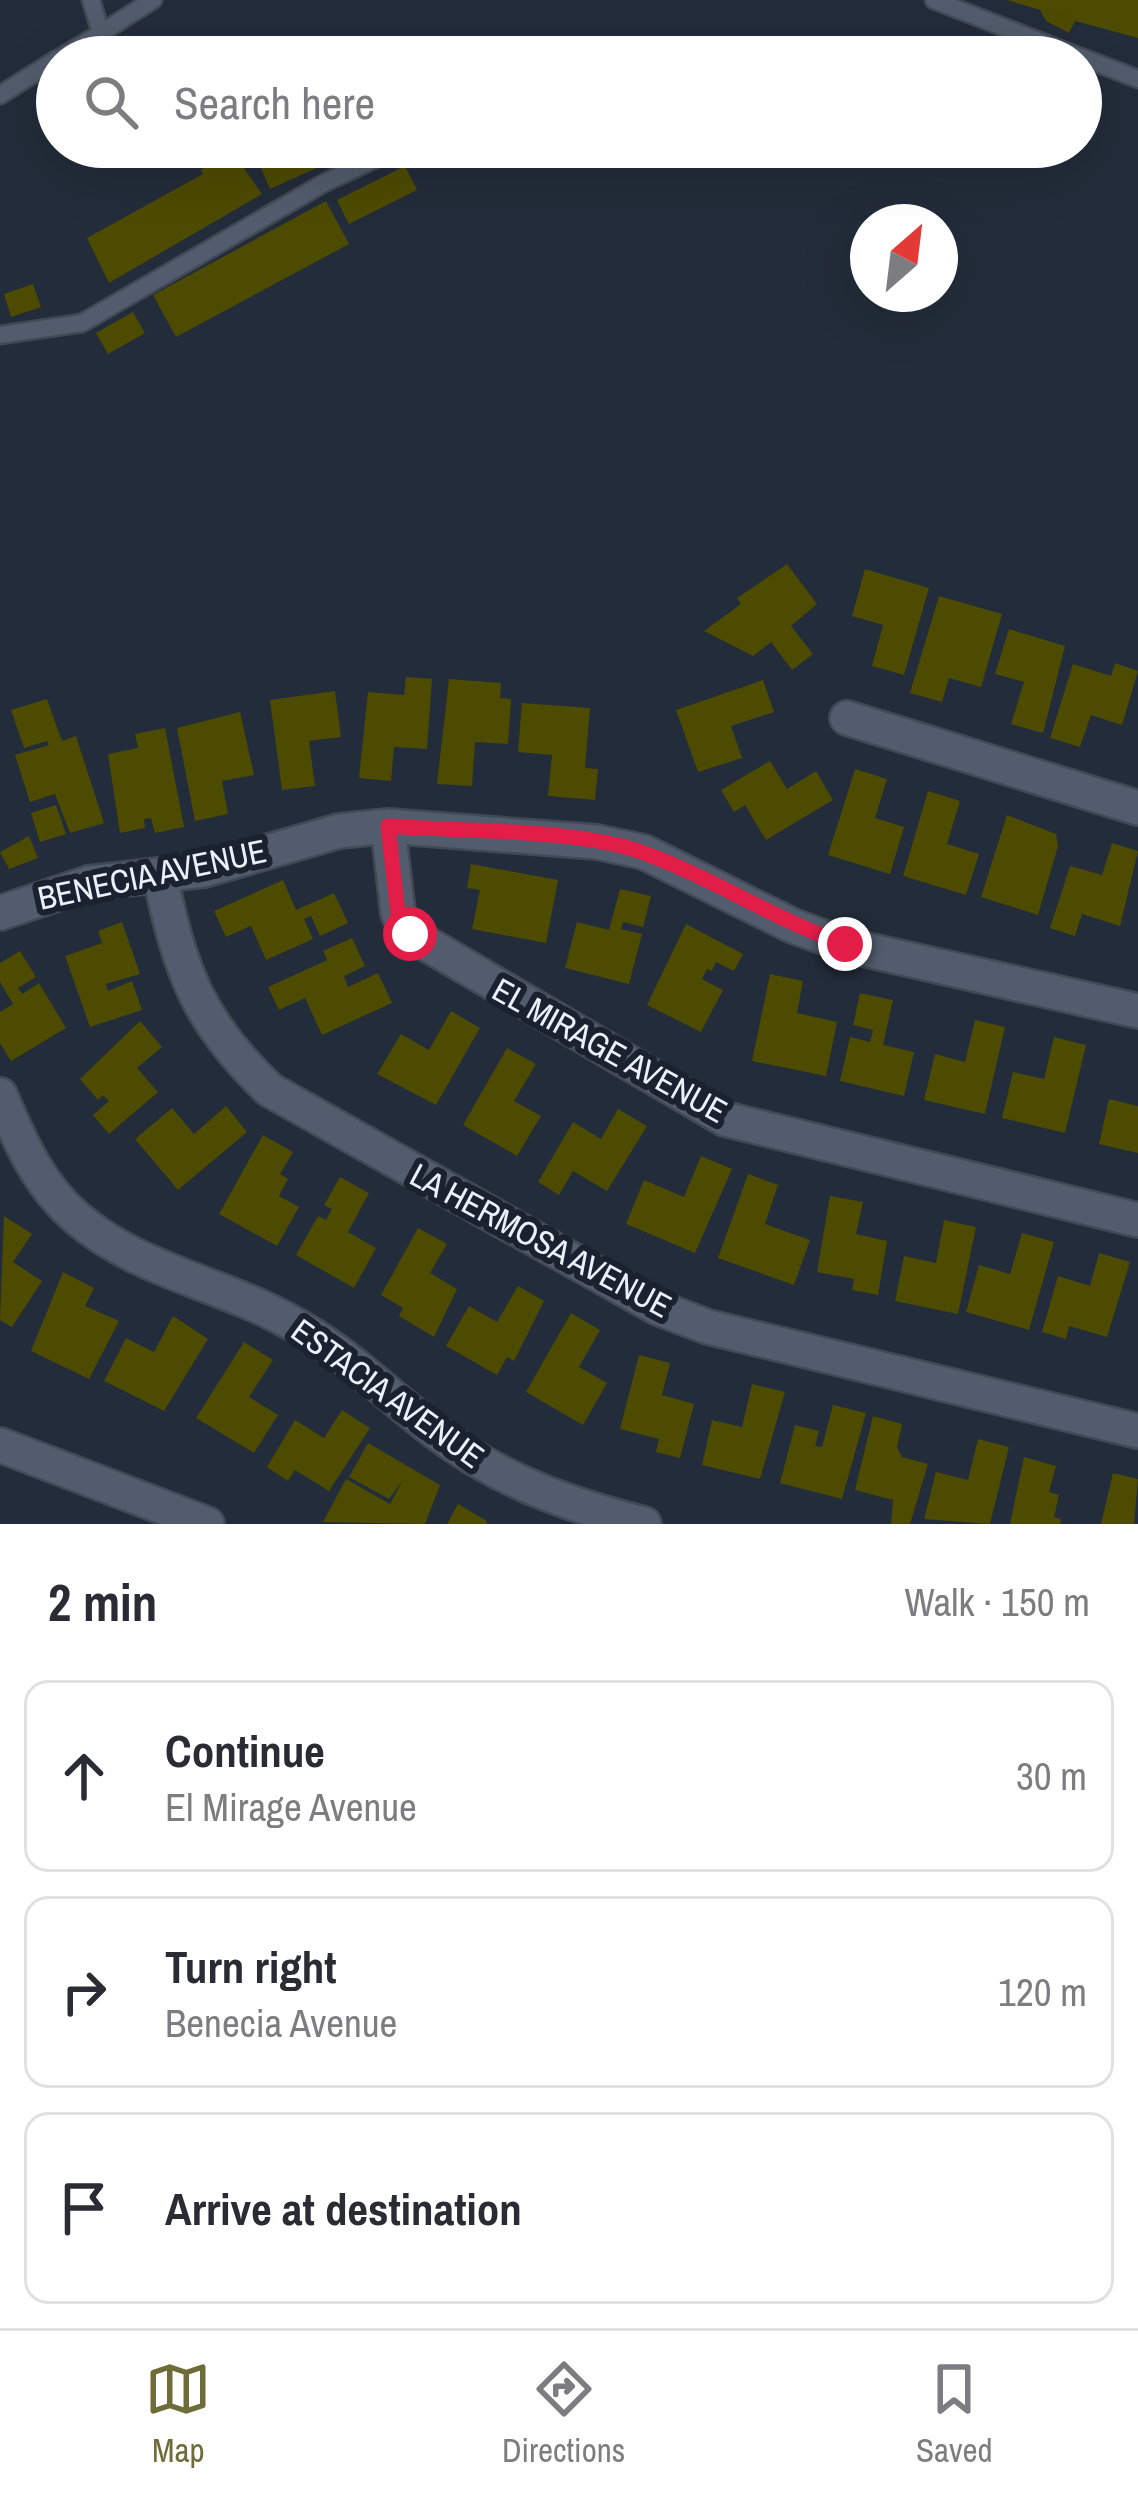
<!DOCTYPE html>
<html lang="en">
<head>
<meta charset="utf-8">
<style>
	body { margin:0; font-family:"Archivo Narrow",sans-serif; background:#f7f7f7; color:#2b2b33 }
	.compass { position:absolute; left:850px; top:204px; width:108px; height:108px; border-radius:50%; background:#fff; box-shadow:0 12px 48px #0002; rotate:28deg }
	.stop { position:absolute; width:36px; height:36px; margin:-27px; border:9px solid #e11d48; border-radius:50%; background:#fff }
	.stop.end { background:#e11d48; border-color:#fff; box-shadow:0 3px 12px #0008 }
	.list { margin:0; padding:0; list-style:none }
	h2 { display:flex; justify-content:space-between; align-items:center; height:156px; margin:0; padding:0 48px; font-size:51px }
	h2 small { font-size:39px; font-weight:400; color:#7c7c81 }
	.list li { display:grid; grid-template-columns:78px 1fr auto; gap:36px; align-items:center; box-sizing:border-box; height:192px; margin:0 24px 24px; padding:0 24px; border:3px solid #e1e1e2; border-radius:24px }
	.list b { display:block; font-size:45px; white-space:nowrap }
	.list p { margin:0; font-size:39px; white-space:nowrap; color:#7c7c81 }
	.list em { font-size:39px; font-style:normal; color:#7c7c81 }
	.icon { flex:none; width:66px; height:66px; fill:none; stroke:currentColor; stroke-width:2; stroke-linecap:round; stroke-linejoin:round }
	.map { position:relative; flex:none; width:1138px; height:1524px; overflow:hidden }
	.search { position:absolute; background:#fff; box-shadow:0 12px 48px #0002; left:36px; right:36px; top:36px; height:132px; display:flex; align-items:center; gap:30px; box-sizing:border-box; padding:0 42px; border-radius:66px; color:#7c7c81; font-size:45px }
	.sheet { height:804px; background:#fff }
	nav { display:flex; justify-content:space-around; align-items:center; box-sizing:border-box; height:168px; border-top:3px solid #e1e1e2; background:#fff; font-size:33px; color:#7c7c81 }
	nav a { display:grid; justify-items:center; gap:6px }
	nav .on { color:#6e6d39 }
	.map>svg:first-child { display:block }
	.building { fill:#4d4b00 }
	.lines { fill:none; stroke-linecap:round; stroke-linejoin:round }
	.service-casing { stroke:#424955; stroke-width:21 }
	.minor-casing { stroke:#424955; stroke-width:38 }
	.service { stroke:#525c6c; stroke-width:16 }
	.minor { stroke:#525c6c; stroke-width:33 }
	.route { stroke:#e11d48; stroke-width:15 }
	.labels { text-anchor:middle; dominant-baseline:central; stroke-width:12; stroke-linejoin:round; paint-order:stroke }
	.street-label { font-size:33px; fill:#ebf1fb; stroke:#1a2230 }
</style>
</head>
<body>
<div class="map">
<svg width="1138" height="1524" viewBox="0 0 1138 1524">
	<rect width="100%" height="100%" fill="#232c3a"/>
	<!-- building -->
	<path class="building" d="M1007 0H1138V38L1075 21 1069 33 1046 21 1040 10Z
		M252 147H363L270 189Z
		M232 151 262 194 109 283 87 238 203 174 201 170Z
		M405 166 417 190 349 224 337 200Z
		M326 201 349 244 176 337 153 295Z
		M33 284 41 307 11 317 4 294Z
		M133 312 145 333 108 354 96 333Z
		M787 564 817 604 791 626 813 654 792 670 771 642 753 656 704 631 741 604 737 598Z
		M865 569 929 588 904 675 872 666 883 625 852 616Z
		M939 596 1002 614 981 687 949 678 942 702 910 693Z
		M1009 629 1065 646 1043 733 1011 724 1024 682 995 674Z
		M1115 663 1138 671 1122 725 1091 715 1080 747 1050 738 1073 664 1111 676Z
		M406 677 432 679 427 749 394 747 391 781 359 778 368 692 404 695Z
		M449 679 501 683 500 698 511 699 508 744 475 742 472 786 437 784Z
		M763 680 774 712 731 726 742 758 698 772 676 710Z
		M335 691 341 737 309 741 315 786 282 790 270 700Z
		M47 699 62 741 76 736 104 823 70 833 55 794 30 802 15 755 49 745 47 741 24 748 11 710Z
		M522 703 590 708 585 768 598 769 595 800 548 796 552 755 518 752Z
		M240 712 254 775 222 781 228 814 195 821 177 728Z
		M165 728 184 827 155 833 151 818 144 819 145 828 120 833 108 754 138 748 135 734Z
		M770 761 787 789 816 771 833 800 766 840 745 805 734 812 721 790Z
		M855 769 887 779 875 818 904 827 890 874 828 855Z
		M928 791 960 801 947 844 979 854 966 895 903 876Z
		M56 805 66 834 40 842 31 813Z
		M1007 815 1056 834 1058 846 1038 915 981 897Z
		M29 836 38 858 9 869 0 852Z
		M1112 843 1138 851 1120 926 1082 914 1075 936 1050 928 1070 866 1102 875Z
		M471 864 558 880 546 943 472 929 480 890 467 888Z
		M283 880 296 910 334 893 348 923 320 936 311 916 304 919 313 939 266 960 251 926 226 937 214 911Z
		M620 889 651 896 643 927 623 922 621 929 642 934 629 984 565 968 577 922 609 930Z
		M122 922 140 974 106 984 108 991 132 981 142 1010 90 1027 65 956 102 943 98 931Z
		M686 924 743 954 734 971 716 962 712 971 707 969 702 979 723 990 701 1032 647 1005Z
		M352 938 365 966 344 976 348 987 378 973 392 1003 322 1035 305 998 279 1010 268 987 327 960 323 951Z
		M20 951 36 977 18 988 22 994 39 983 66 1028 11 1061 0 1043V1012L13 1004 0 982V963Z
		M770 974 803 981 797 1013 837 1022 826 1076 752 1061Z
		M860 993 893 1000 883 1045 914 1052 904 1096 840 1081 850 1037 870 1042 873 1030 853 1025Z
		M451 1011 480 1028 436 1105 377 1074 401 1034 429 1050Z
		M975 1020 1005 1027 985 1114 924 1100 935 1054 965 1062Z
		M140 1021 162 1047 137 1068 158 1092 109 1134 93 1115 109 1101 103 1095 98 1100 80 1079Z
		M1054 1037 1086 1045 1065 1133 1002 1118 1013 1072 1044 1079Z
		M507 1048 536 1064 514 1101 541 1116 517 1156 463 1125Z
		M1109 1099 1138 1106V1153L1099 1144Z
		M226 1106 247 1132 178 1190 135 1139 172 1108 194 1134Z
		M618 1109 647 1126 607 1191 573 1171 559 1195 538 1182 573 1122 601 1139Z
		M263 1135 293 1152 280 1174 288 1179 279 1196 299 1207 277 1246 219 1214Z
		M701 1156 732 1169 695 1253 626 1224 644 1180 684 1197Z
		M748 1174 778 1185 765 1224 810 1240 794 1285 718 1258Z
		M340 1177 369 1193 348 1232 376 1248 354 1288 296 1255 318 1216 326 1220 332 1209 324 1205Z
		M830 1196 863 1202 856 1234 887 1241 878 1295 852 1290 854 1279 817 1272Z
		M4 1216 32 1234 13 1262 42 1281 12 1327 0 1320Z
		M944 1220 976 1227 958 1314 895 1301 904 1256 936 1263Z
		M418 1228 447 1244 430 1273 457 1289 434 1337 399 1316 403 1308 381 1295Z
		M1022 1233 1054 1242 1029 1330 966 1312 979 1265 1010 1274Z
		M1099 1253 1130 1262 1107 1337 1069 1326 1066 1339 1042 1332 1058 1276 1090 1286Z
		M63 1272 94 1288 85 1306 119 1321 89 1379 31 1351Z
		M518 1286 544 1301 514 1361 507 1357 497 1375 446 1346 469 1306 497 1322Z
		M571 1313 600 1330 579 1367 607 1383 583 1425 526 1392Z
		M173 1316 208 1339 164 1411 104 1381 126 1338 154 1352Z
		M244 1342 273 1360 249 1397 278 1415 254 1453 196 1418Z
		M639 1355 670 1363 662 1395 694 1404 680 1458 656 1452 659 1439 620 1429Z
		M752 1384 785 1392 760 1479 702 1465 712 1420 742 1427Z
		M833 1405 866 1413 842 1499 780 1483 795 1425 819 1431 815 1446 822 1447Z
		M342 1410 370 1428 329 1491 295 1470 288 1481 267 1467 295 1420 324 1438Z
		M873 1416 902 1424 897 1447 902 1457 928 1464 910 1524H891L893 1500 855 1490Z
		M978 1439 1009 1447 990 1524 924 1519 936 1472 968 1480Z
		M368 1443 440 1485 425 1524 323 1522 346 1479 390 1504 403 1480 389 1499 349 1477Z
		M1024 1457 1056 1466 1049 1492 1059 1495 1054 1517 1061 1519 1060 1524H1010Z
		M1113 1473 1138 1479 1134 1524H1101Z
		M458 1504 487 1521 486 1524H447Z"/>
	<g class="lines">
		<!-- service casing -->
		<g class="service-casing">
			<path id="service" d="M934 0 1080 57
				M101 33 153 0
				M61 57 101 33 91 0
				M1081 57 1138 79
				M0 95 57 59
				M0 335 82 323 324 183 401 147"/>
		</g>
		<!-- minor casing -->
		<g class="minor-casing">
			<path id="minor" d="M847 718 1138 808
				M388 826 398 913 410 934 725 1119 1138 1220
				M160 875C180 971 198 1022 270 1090L658 1308 708 1327 1138 1431
				M0 913 89 883 204 870 339 831 388 826 597 842 644 852 793 926 845 945 1138 1011
				M0 1095C20 1141 38 1185 77 1218 138 1271 221 1283 290 1322 345 1351 387 1395 436 1432 498 1480 569 1505 644 1524
				M0 1445 207 1524"/>
		</g>
		<!-- service -->
		<use href="#service" class="service"/>
		<!-- minor -->
		<use href="#minor" class="minor"/>
	</g>
	<g class="lines">
		<!-- route -->
		<path class="route" d="M410 934 398 913 388 826C461 832 577 828 644 853 713 878 775 920 845 944"/>
	</g>
	<g class="labels">
		<!-- street labels -->
		<g class="street-label">
			<text transform="translate(152 874) rotate(-12)">BENECIA AVENUE</text>
			<text transform="translate(610 1050) rotate(29)">EL MIRAGE AVENUE</text>
			<text transform="translate(541 1240) rotate(28)">LA HERMOSA AVENUE</text>
			<text transform="translate(388 1393) rotate(36)">ESTACIA AVENUE</text>
		</g>
	</g>
</svg>
<svg class="compass" viewBox="-18 -18 36 36"><path d="M0-13l5 13h-10z" fill="#e53935"/><path d="M0 13l5-13h-10z" fill="#7c7c81"/></svg>
<div class="stop" style="left:410px;top:934px"></div>
<div class="stop end" style="left:845px;top:944px"></div>
<div class="search"><svg class="icon" aria-label="search" viewBox="0 0 24 24"><circle cx="10" cy="10" r="6"/><path d="M15 15l6 6"/></svg>Search here</div>
</div>
<section class="sheet">
<h2>2 min<small>Walk · 150 m</small></h2>
<ul class="list">
<li><svg class="icon" aria-label="ahead" viewBox="0 0 24 24"><path d="M12 20V5M6 11l6-6 6 6"/></svg><div><b>Continue</b><p>El Mirage Avenue</p></div><em>30 m</em></li>
<li><svg class="icon" aria-label="right" viewBox="0 0 24 24"><path d="M7 20v-9h11M14 6l5 5-5 5"/></svg><div><b>Turn right</b><p>Benecia Avenue</p></div><em>120 m</em></li>
<li><svg class="icon" aria-label="arrive" viewBox="0 0 24 24"><path d="M6 21V4h12l-3 4 3 4H6"/></svg><div><b>Arrive at destination</b></div></li>
</ul>
</section>
<nav>
<a class="on"><svg class="icon" aria-label="map" viewBox="0 0 24 24"><path d="M3 6l6-2 6 2 6-2v14l-6 2-6-2-6 2zM9 4v14M15 6v14"/></svg>Map</a>
<a><svg class="icon" aria-label="directions" viewBox="0 0 24 24"><path d="M12 3l9 9-9 9-9-9zM9 14v-3h6M13 9l2 2-2 2"/></svg>Directions</a>
<a><svg class="icon" aria-label="saved" viewBox="0 0 24 24"><path d="M7 4h10v16l-5-4-5 4z"/></svg>Saved</a>
</nav>
</body>
</html>
